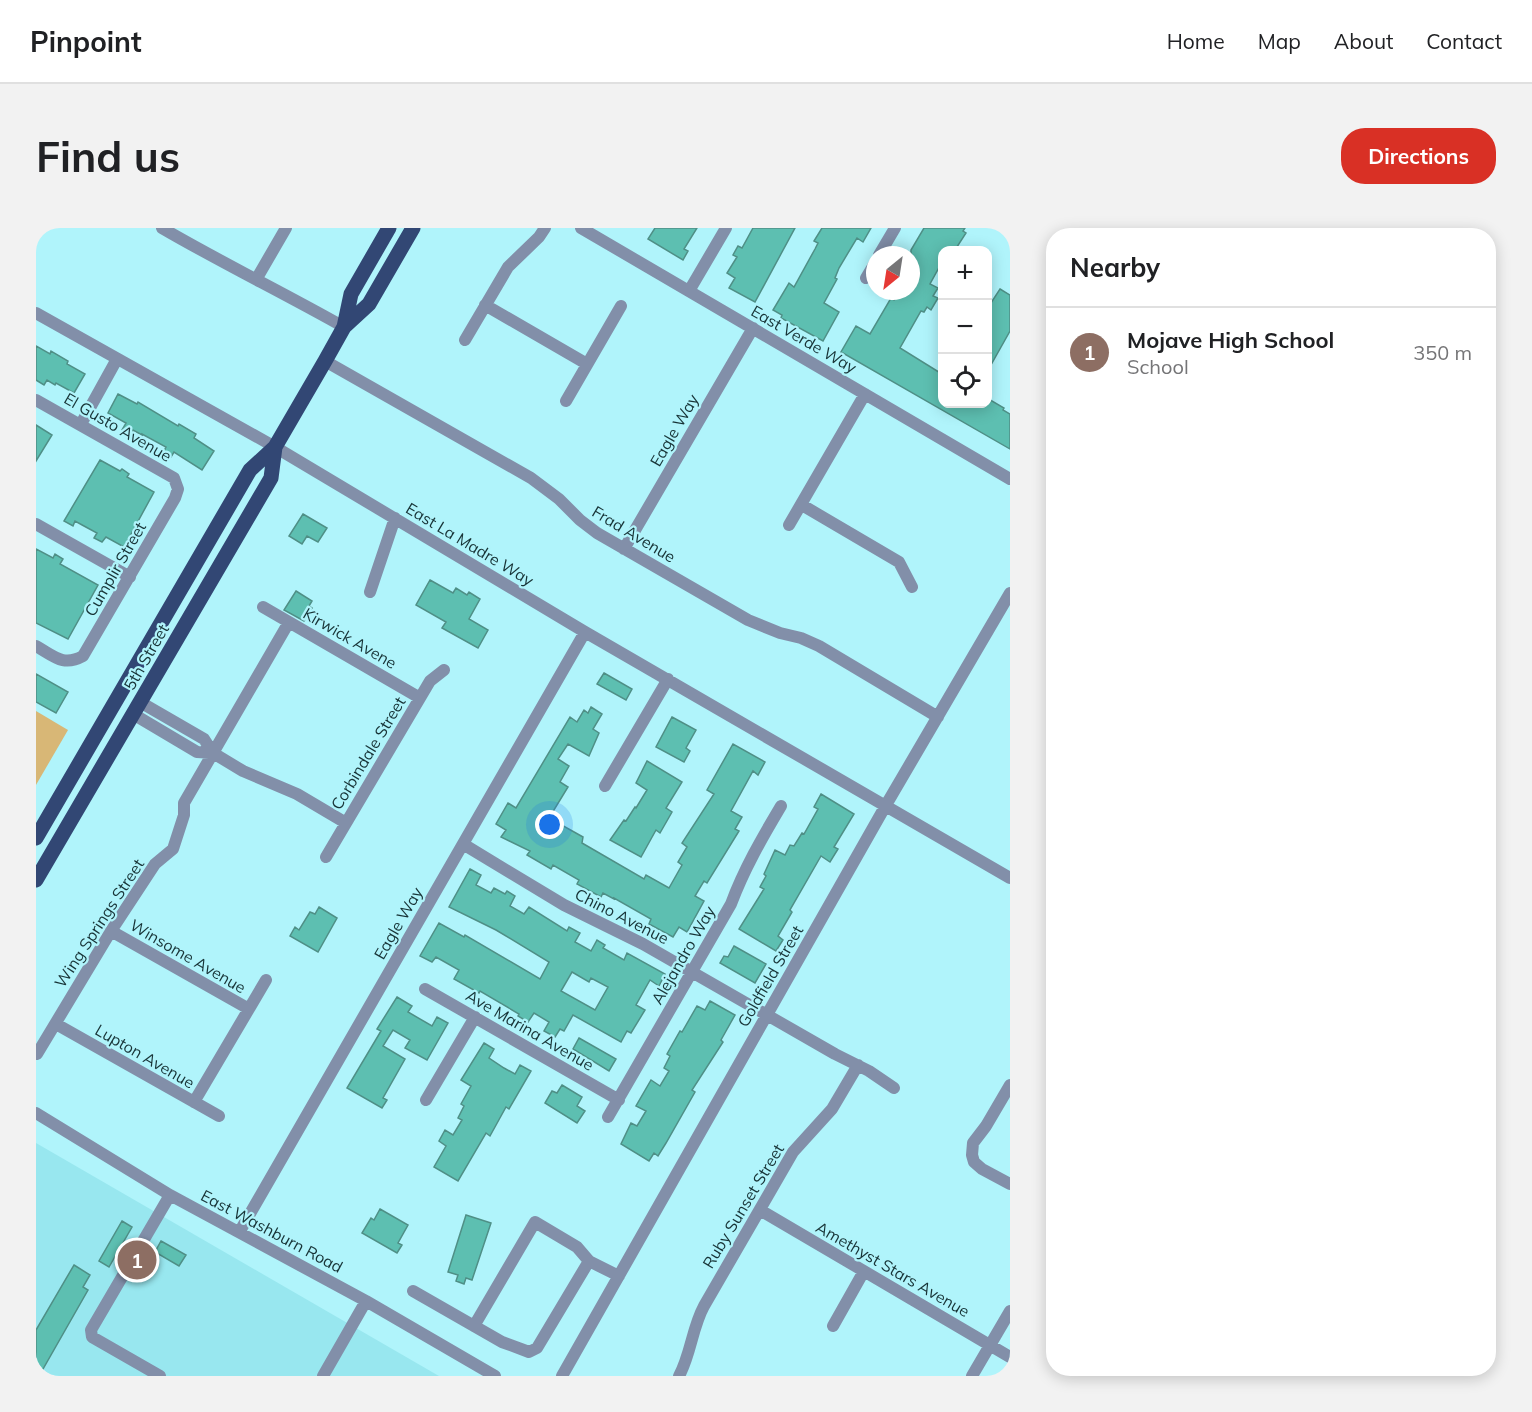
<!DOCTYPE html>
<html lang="en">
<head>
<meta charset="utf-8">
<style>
	body { margin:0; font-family:Mulish,sans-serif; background:#f2f2f2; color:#202124 }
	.controls { position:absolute; right:18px; top:18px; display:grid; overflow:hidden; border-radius:12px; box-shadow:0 3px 15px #0003 }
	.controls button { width:54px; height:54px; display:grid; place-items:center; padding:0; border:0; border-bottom:2px solid #e0e0e0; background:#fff; color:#202124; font:30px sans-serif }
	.compass { position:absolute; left:830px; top:18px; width:54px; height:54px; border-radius:50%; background:#fff; box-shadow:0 3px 15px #0003; rotate:210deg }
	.you { position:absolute; left:514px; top:597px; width:21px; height:21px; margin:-15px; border:4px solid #fff; border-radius:50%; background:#1a73e8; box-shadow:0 0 0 9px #1a73e833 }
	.badge { display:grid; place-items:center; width:39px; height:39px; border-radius:50%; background:#d93025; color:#fff; font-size:20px; font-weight:700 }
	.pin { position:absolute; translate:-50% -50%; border:3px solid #fff; box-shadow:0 2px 6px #0006 }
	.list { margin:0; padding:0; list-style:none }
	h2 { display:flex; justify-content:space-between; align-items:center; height:78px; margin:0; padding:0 24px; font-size:26px }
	h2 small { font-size:20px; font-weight:400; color:#757577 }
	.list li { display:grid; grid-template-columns:39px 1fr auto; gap:18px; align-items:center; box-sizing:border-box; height:90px; padding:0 24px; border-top:2px solid #e0e0e0 }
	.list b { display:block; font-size:22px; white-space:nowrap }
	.list p { margin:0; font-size:20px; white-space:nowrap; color:#757577 }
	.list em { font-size:20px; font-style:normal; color:#757577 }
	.icon { flex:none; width:33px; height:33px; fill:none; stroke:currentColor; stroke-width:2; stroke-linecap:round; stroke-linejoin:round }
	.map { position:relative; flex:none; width:974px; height:1148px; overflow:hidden; border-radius:24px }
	header { display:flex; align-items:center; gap:36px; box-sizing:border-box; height:84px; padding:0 30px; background:#fff; border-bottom:2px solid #e0e0e0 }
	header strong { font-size:28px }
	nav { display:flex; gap:33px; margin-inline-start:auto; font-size:21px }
	.intro { display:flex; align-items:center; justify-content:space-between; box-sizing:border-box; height:144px; padding:0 36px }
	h1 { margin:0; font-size:42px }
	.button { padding:15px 27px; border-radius:24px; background:#d93025; color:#fff; font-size:21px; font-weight:700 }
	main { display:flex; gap:36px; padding:0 36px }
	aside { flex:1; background:#fff; border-radius:24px; box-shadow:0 3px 15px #0003 }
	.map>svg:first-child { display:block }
	.built { fill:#98e7ef }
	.green { fill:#d8b776 }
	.building { fill:#5dbfb1; stroke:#4f8f86; stroke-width:1.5; fill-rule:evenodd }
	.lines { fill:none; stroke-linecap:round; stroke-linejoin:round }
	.minor { stroke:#828fa9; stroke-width:12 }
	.major { stroke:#324774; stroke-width:15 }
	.labels { text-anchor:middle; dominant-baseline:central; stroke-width:4.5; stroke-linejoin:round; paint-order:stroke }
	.street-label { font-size:16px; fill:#173336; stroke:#b0f4fb }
</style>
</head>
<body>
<header>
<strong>Pinpoint</strong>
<nav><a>Home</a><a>Map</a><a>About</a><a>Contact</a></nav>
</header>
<div class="intro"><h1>Find us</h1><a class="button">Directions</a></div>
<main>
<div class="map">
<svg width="974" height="1148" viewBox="0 0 974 1148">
	<rect width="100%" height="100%" fill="#b0f4fb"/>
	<!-- built -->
	<path class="built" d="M0 915 403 1148H0Z"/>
	<!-- green -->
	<path class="green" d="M0 483 32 502 0 557Z"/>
	<!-- building -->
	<path class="building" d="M619 0H661L648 21 652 23 647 32 612 11Z
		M717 0H759L719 74 693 60 699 50 691 45 701 29 697 27 702 18 706 20Z
		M786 0H835L827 14 821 10 803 40 799 50 801 51 788 75 803 84 787 113 745 90 746 87 737 82 753 55 758 59 779 21 782 15 778 13Z
		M888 0H929L927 3 930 5 919 22H906V34L894 56 902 60 897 68 902 70 895 82 891 79 888 84 885 83 864 120 906 146V176H951V170L968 180 967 182 974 186V221L805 124 820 98 834 106 855 70 858 72 864 63H875V22Z
		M964 61 974 67V103L951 144V81Z
		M0 118 14 126 15 123 32 133 31 136 49 146 38 165 20 155 19 157 11 152 8 157 0 152Z
		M82 166 101 176 102 174 142 198 143 196 160 206 158 210 178 223 166 242 138 224 135 229 127 225 130 219 106 206V207L97 202 95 206 86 202 90 195 72 185Z
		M0 197 16 207 0 233Z
		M64 232 84 243 86 241 93 246 91 249 118 264 88 319 70 309 66 314 58 310 61 305 48 298 39 293 37 298 28 293Z
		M267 286 291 300 282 314 271 308 266 316 253 308Z
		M0 321 17 330 19 326 27 331 24 336 62 357 32 411 0 395Z
		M394 352 417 365 420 360 431 367 433 364 444 371 433 391 452 402 442 420 406 400 410 394 380 377Z
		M260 363 276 373 273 378 276 380 268 393 248 382Z
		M568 445 596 461 590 472 561 456Z
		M0 446 32 464 20 485 0 474Z
		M555 479 566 486 557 501 563 505 553 528 532 516 522 531 533 538 524 554 532 559 513 590 547 609 546 615 608 651 610 647 633 660 646 637 642 634 651 619 646 615 678 566 671 562 697 516 729 534 722 547 717 543 695 583 706 589 699 601 703 603 671 655 668 653 659 668 668 673 651 704 643 699 637 709 613 696 615 691 578 670V671L567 665 565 669 541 656 543 652 517 637 515 641 491 627 494 623 465 609 470 602 460 596 472 575 480 580 534 489 541 494 548 482 552 485Z
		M636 489 660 502 650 520 654 523 648 534 620 519Z
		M611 533 646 554 630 580 636 584 624 605 620 602 605 629 574 612 588 592 590 593 599 579 600 580 611 562 600 555Z
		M785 566 818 586 798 619 802 621 794 634 785 628 754 682 756 684 742 708 747 712 740 723 703 701 728 661 724 659 730 648 728 646 739 622 749 627 754 617 758 618 766 605 768 606 782 581 778 579Z
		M434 641 445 647 440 657 455 665 458 660 469 666 471 663 479 668 474 678 488 686 493 679 531 703 533 699 544 705 539 714 555 723 561 712 569 717 567 720 588 732 591 725 629 746 623 758 614 752 600 777 609 782 595 805 591 803 585 814 537 787 528 803 524 801 519 809 508 803 513 794 498 785 492 794 482 788 483 786 444 763 443 765 418 751 423 742 400 729 396 734 384 728 403 695 428 709 429 707 504 751 513 734 460 702 413 679ZM536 744 553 754 555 750 572 759 559 782 525 763Z
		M283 679 301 690 282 724 254 708 259 699 263 702 274 684 279 686Z
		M698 718 730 736 719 755 684 735 688 728 692 729Z
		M361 769 376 778 372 784 396 798 401 789 412 795 391 832 369 820 374 812 357 802 347 818 369 831 347 870 351 872 346 880 311 860 345 803 341 801Z
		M674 773 699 787 685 812 687 814 656 862 659 864 630 915 622 928 618 925 613 933 585 916 595 895 601 898 610 883 600 878 615 852 624 858 633 843 628 840 634 828 631 826 644 803 646 804 661 778 669 782Z
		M543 810 580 831 573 843 537 821Z
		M448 815 458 821 453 830 468 840 479 846 484 837 495 843 473 881 470 879 454 908 450 905 422 953 398 939 410 918 403 913 409 902 417 907 426 892 422 890 428 878 425 876 435 858 425 852Z
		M526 857 546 869 541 878 549 883 541 895 509 875 516 863 521 865Z
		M344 981 372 997 362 1015 366 1017 361 1025 326 1005 335 990 338 992Z
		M430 987 455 995 436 1052 430 1050 428 1056 420 1053 422 1047 412 1044Z
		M86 993 96 999 73 1039 63 1033Z
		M125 1013 150 1027 143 1038 119 1024Z
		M38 1037 54 1047 47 1059 52 1062 3 1148H0V1102Z"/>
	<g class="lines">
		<!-- minor -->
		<path class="minor" d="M126 0C186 35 248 65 308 99
			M545 0 974 251
			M843 27 859 0
			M221 50 250 0
			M830 50 839 35
			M653 63 690 0
			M449 77 551 136
			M0 85 239 219 549 404 974 650
			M429 112 472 39 503 9 509 0
			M289 133 495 250 523 271 544 292 561 305 712 392 744 405 765 410 783 418 902 489
			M0 172 138 250 142 261 139 270 47 428C27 439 18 428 0 418
			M530 173 585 78
			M45 196 81 131
			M766 277 863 334 876 359
			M0 296 94 349
			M753 297 829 166
			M588 321 717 100
			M334 364 359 290
			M227 379 384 470
			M104 474 168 511 177 525
			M97 486 161 524 177 525 207 543 261 566 310 595
			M569 558 632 451
			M427 616 528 677 607 716 799 826 833 843 858 860
			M290 629 394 453 408 442
			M75 703 213 781
			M389 761 583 872
			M20 796 183 888
			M1 826 75 703 119 636 137 621 148 587V575L253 394
			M974 857 950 898 937 915 936 927 938 934 946 941 974 956
			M390 872 439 789
			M158 874 230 752
			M0 885 134 967 330 1073 459 1148
			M572 889 695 676C708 641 726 610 745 578
			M724 982 974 1129
			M204 1003 549 404
			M377 1063 466 1114 493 1124 501 1120 553 1033
			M438 1098 499 994 541 1019 553 1033 583 1048
			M797 1098 828 1043
			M124 1148 56 1109 55 1102 134 967
			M287 1148 330 1073
			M526 1148 850 577 974 365
			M643 1148C655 1126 656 1100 668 1078L757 924 796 881 822 837
			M936 1148 974 1083"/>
		<!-- major -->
		<path class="major" d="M308 99 333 76 377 0
			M0 610 214 242 239 219 289 133 308 99 315 66 353 0
			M0 652 235 250 239 219"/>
	</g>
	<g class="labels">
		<!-- street labels -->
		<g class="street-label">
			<text transform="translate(768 111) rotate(30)">East Verde Way</text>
			<text transform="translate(82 199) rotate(30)">El Gusto Avenue</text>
			<text transform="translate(638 202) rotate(-60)">Eagle Way</text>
			<text transform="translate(598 306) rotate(31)">Frad Avenue</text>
			<text transform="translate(434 316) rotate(31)">East La Madre Way</text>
			<text transform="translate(79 341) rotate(-60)">Cumplir Street</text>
			<text transform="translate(314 410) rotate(30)">Kirwick Avene</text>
			<text transform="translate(110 429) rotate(-60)">5th Street</text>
			<text transform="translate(332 525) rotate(-59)">Corbindale Street</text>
			<text transform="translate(586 688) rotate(27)">Chino Avenue</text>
			<text transform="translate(63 695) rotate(-57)">Wing Springs Street</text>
			<text transform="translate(362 695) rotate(-60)">Eagle Way</text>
			<text transform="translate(647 727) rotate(-60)">Alejandro Way</text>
			<text transform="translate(152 728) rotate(30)">Winsome Avenue</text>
			<text transform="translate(734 748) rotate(-60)">Goldfield Street</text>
			<text transform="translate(494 802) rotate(30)">Ave Marina Avenue</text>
			<text transform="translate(109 828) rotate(30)">Lupton Avenue</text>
			<text transform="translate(707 978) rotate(-59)">Ruby Sunset Street</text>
			<text transform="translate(236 1003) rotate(28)">East Washburn Road</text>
			<text transform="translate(857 1041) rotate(30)">Amethyst Stars Avenue</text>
		</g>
	</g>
</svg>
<div class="controls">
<button>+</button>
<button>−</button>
<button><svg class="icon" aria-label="locate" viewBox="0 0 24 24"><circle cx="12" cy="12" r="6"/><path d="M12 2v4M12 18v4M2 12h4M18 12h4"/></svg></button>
</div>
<svg class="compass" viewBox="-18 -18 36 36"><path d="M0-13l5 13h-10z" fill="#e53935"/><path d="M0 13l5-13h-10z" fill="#757577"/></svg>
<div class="you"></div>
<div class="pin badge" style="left:101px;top:1032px;background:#8d6e63">1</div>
</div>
<aside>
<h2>Nearby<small></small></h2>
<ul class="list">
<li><span class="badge" style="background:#8d6e63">1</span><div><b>Mojave High School</b><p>School</p></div><em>350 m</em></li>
</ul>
</aside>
</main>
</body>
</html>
